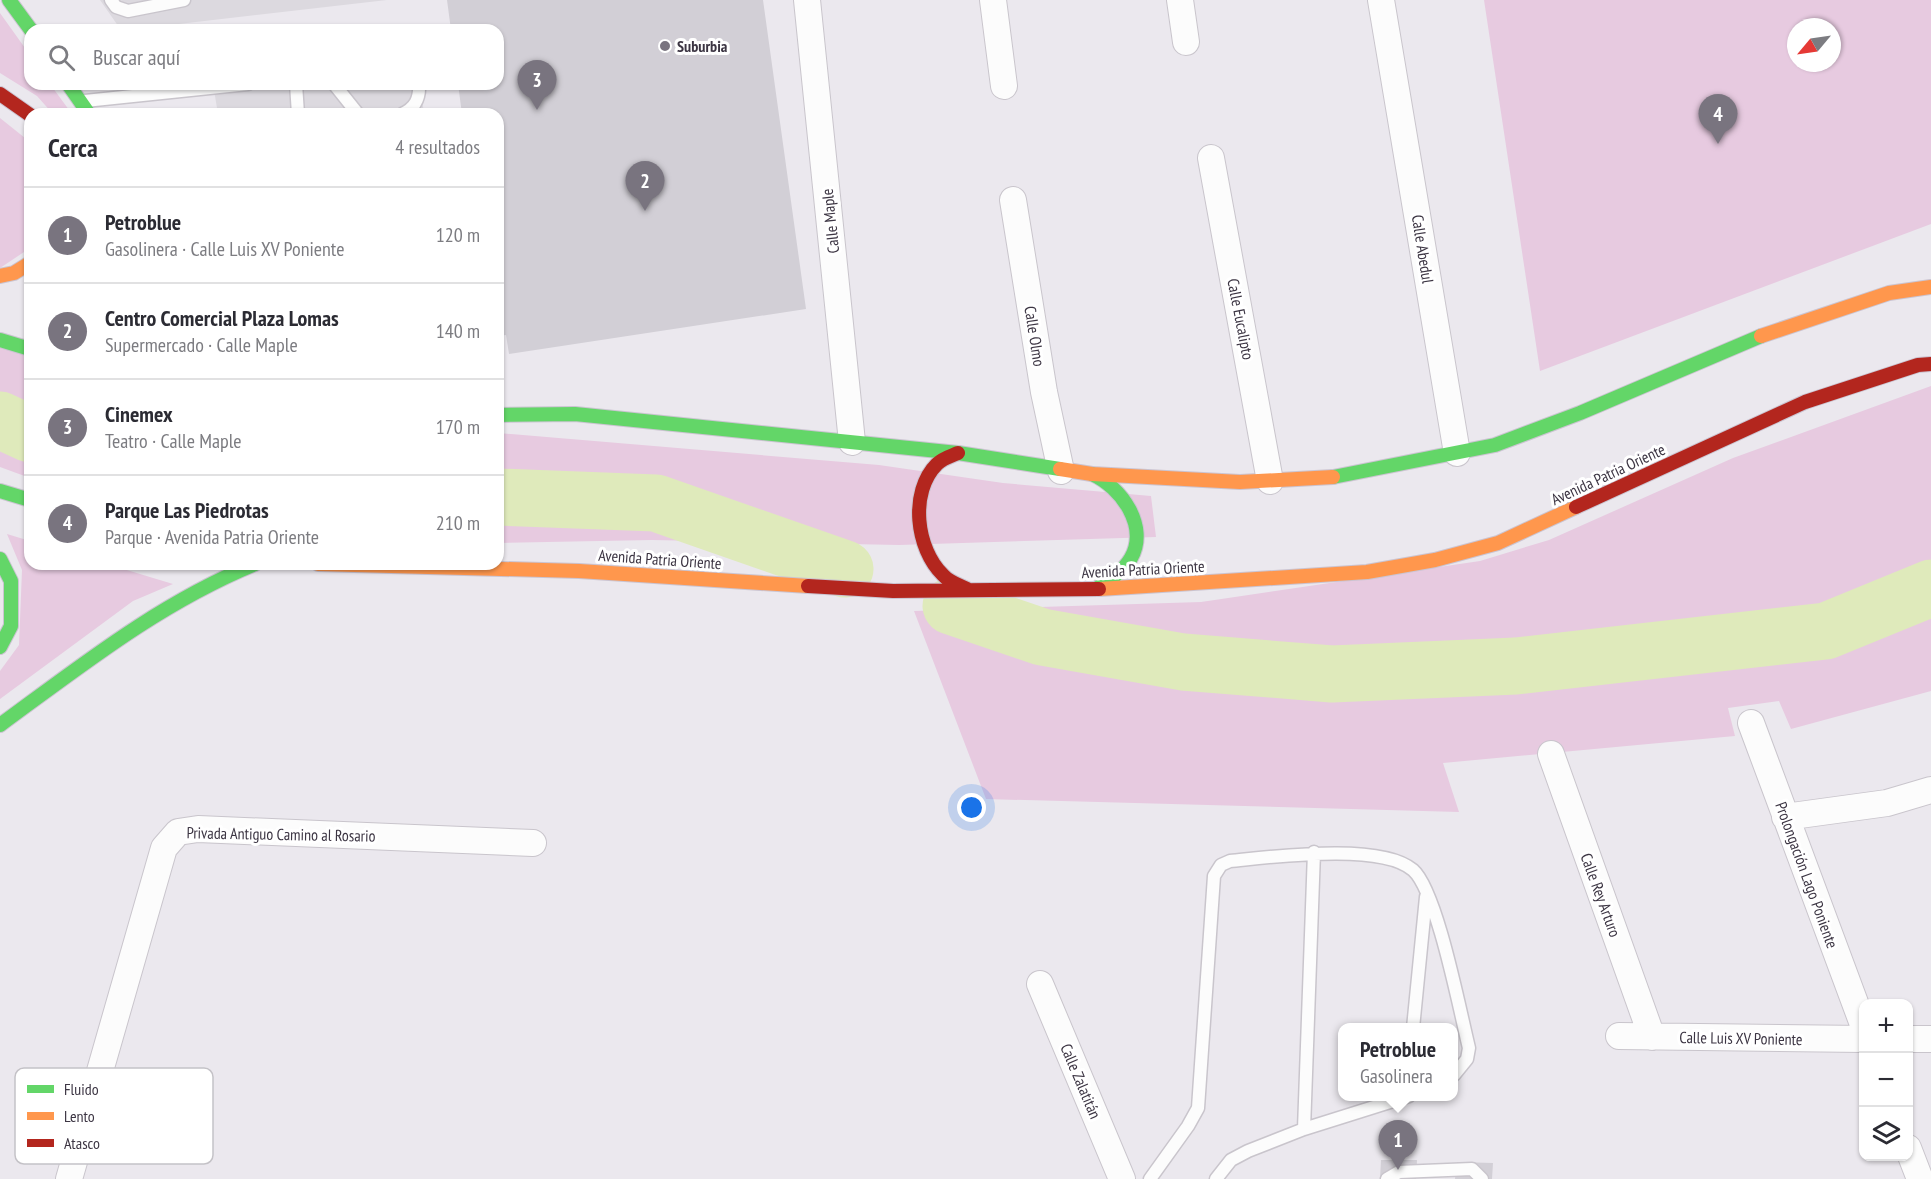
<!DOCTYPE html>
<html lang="es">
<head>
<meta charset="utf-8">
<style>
	body { margin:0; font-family:"PT Sans Narrow",sans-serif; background:#f2f2f3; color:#2b2b33 }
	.controls { position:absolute; right:18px; bottom:18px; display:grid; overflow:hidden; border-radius:12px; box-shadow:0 2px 4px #0004 }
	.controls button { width:54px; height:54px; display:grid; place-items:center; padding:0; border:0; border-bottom:2px solid #e1e1e2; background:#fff; color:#2b2b33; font:30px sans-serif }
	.compass { position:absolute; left:1787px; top:18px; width:54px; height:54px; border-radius:50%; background:#fff; box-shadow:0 2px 4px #0004; rotate:241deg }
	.you { position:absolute; left:972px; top:808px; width:21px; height:21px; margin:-15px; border:4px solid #fff; border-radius:50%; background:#1a73e8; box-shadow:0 0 0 9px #1a73e833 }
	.badge { display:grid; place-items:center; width:39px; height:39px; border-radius:50%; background:#79747f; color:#fff; font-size:20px; font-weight:700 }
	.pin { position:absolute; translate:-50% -50px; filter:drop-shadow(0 2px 3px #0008) }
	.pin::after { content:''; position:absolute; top:32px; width:21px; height:18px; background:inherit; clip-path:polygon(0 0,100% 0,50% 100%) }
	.popup { position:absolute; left:1338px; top:1023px; width:120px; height:78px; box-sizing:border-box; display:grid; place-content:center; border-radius:12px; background:#fff; filter:drop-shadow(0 2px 4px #0005); font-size:20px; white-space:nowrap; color:#7c7c81 }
	.popup b { font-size:22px; color:#2b2b33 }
	.popup::after { content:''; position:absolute; left:50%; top:100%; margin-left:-12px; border:12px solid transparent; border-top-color:#fff }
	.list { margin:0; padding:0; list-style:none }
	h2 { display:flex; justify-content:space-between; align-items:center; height:78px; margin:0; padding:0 24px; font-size:26px }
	h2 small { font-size:20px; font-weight:400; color:#7c7c81 }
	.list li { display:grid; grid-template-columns:39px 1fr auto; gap:18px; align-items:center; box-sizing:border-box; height:96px; padding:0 24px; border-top:2px solid #e1e1e2 }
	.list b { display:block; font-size:22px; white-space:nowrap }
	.list p { margin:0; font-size:20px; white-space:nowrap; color:#7c7c81 }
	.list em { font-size:20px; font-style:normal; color:#7c7c81 }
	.icon { flex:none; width:33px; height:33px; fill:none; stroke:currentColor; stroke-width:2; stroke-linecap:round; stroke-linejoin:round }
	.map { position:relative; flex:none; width:1931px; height:1179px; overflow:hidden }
	.search { position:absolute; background:#fff; box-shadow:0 2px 4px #0004; left:24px; top:24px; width:480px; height:66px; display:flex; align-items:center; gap:15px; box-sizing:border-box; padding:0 21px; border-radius:18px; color:#7c7c81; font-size:22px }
	.panel { position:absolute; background:#fff; box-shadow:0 2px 4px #0004; left:24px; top:108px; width:480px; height:462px; border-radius:18px }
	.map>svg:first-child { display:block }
	.green { fill:#e7cae0; fill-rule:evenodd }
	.parking { fill:#dcd9df }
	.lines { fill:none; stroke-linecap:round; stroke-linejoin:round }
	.river { stroke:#dfeabb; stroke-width:57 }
	.building { fill:#d2cfd6 }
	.lane-casing { stroke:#c9c5cc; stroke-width:15 }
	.street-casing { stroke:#c9c5cc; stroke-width:28 }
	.fast-casing { stroke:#cbc4d1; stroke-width:16 }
	.slow-casing { stroke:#cbc4d1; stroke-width:16 }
	.jam-casing { stroke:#cbc4d1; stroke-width:16 }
	.lane { stroke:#fcfcfc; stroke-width:12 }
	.street { stroke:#fcfcfc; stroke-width:26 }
	.fast { stroke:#63d668; stroke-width:14 }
	.slow { stroke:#ff974d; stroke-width:14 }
	.jam { stroke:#b3261e; stroke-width:14 }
	.poi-dot { fill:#79747f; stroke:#fff; stroke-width:2 }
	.labels { text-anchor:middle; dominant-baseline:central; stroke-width:6; stroke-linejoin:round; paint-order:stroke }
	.poi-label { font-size:16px; font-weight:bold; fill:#3c3543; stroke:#fff; text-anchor:start }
	.street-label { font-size:16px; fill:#3c3543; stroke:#fff }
	.key { fill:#fff; stroke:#c4c2c7; stroke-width:1.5 }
	.key-label { font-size:16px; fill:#3c3543 }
</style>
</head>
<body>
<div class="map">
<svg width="1931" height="1179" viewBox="0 0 1931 1179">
	<rect width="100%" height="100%" fill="#ebe8ee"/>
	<!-- green -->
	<path class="green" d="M1484 0H1931V224L1540 371ZM1796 27H1832V63H1796Z
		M0 13 30 55V84H50L72 114H53L37 96 0 73Z
		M0 118 30 142V248L0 268Z
		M0 347 30 355V478L0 467Z
		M1931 386V691L1791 729 1779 701 1728 708 1735 736 1443 763 1459 812 986 799 914 611 1201 602 1480 561 1549 540 1733 458Z
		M498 433 879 465 1003 483 1151 496 1156 537 899 545 652 540 498 543Z
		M7 534 30 541V564H107L173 584 133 601 0 699V671L19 645 22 570Z"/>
	<!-- parking -->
	<path class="parking" d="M100 0H387L127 30H121Z
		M213 84H420L424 114H218Z"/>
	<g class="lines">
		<!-- river -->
		<path class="river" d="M0 420 30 434
			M498 497 656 503 845 569
			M951 606 1042 637 1183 662 1332 674 1516 666 1826 631 1931 588"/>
	</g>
	<!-- building -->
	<path class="building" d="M447 0H763L806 309 509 354 506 335 498 336V114H462L458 84H498V30H451Z
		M1381 1160H1417L1416 1179H1380Z
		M1457 1162 1493 1163 1492 1179H1455Z"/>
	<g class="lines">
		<!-- lane casing -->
		<g class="lane-casing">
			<path id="lane" d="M111 0 116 7 128 11 184 0
				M296 84 298 114
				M334 84 358 114
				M85 101 248 84
				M402 114C415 108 420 99 419 84
				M1413 1028 1426 897
				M1304 1129 1314 852
				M1150 1179 1188 1126 1198 1108 1214 876 1221 865 1230 861C1272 857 1381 842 1413 870 1437 891 1460 1012 1469 1048L1467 1059 1454 1075
				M1216 1179 1231 1160 1248 1151 1304 1129 1409 1096
				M1387 1179 1399 1172 1472 1169 1482 1179"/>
		</g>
		<!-- street casing -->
		<g class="street-casing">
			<path id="street" d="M807 0 852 442
				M993 0 1004 86
				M1180 0 1186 42
				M1381 0 1457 453
				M1211 158 1270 481
				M1013 200 1044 392 1061 471
				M1751 723 1864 1027
				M1551 754 1652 1037
				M1785 817 1887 803 1931 790
				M1040 984 1122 1179
				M1619 1036 1864 1039
				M1908 1039H1931
				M1908 1148 1920 1179
				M69 1179 164 848 178 832 198 829 533 843"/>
		</g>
		<!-- fast casing -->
		<g class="fast-casing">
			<path id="fast" d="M9 0 31 30
				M68 84 89 114
				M0 340 30 349
				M498 415 575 414 958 453 1060 469
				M1092 474C1121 487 1149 526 1131 558 1123 572 1108 581 1096 589
				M1333 477 1495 445 1580 413 1761 336
				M0 491 30 500
				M0 559 11 581V626L0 647
				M0 725C82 665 160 603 255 564"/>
		</g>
		<!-- slow casing -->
		<g class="slow-casing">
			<path id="slow" d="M0 276 14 273 30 263
				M1761 336 1889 293 1931 287
				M1060 469 1092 474 1240 482 1333 477
				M318 564 579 571 808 586
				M1099 589 1367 572 1435 560 1498 543 1576 507"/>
		</g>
		<!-- jam casing -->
		<g class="jam-casing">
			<path id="jam" d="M0 94 30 115
				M958 453C951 456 943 458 937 464 909 492 916 549 943 575 949 582 959 585 967 589
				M1576 507 1805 402 1918 365 1931 364
				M808 586 893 591 1099 589"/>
		</g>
		<!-- lane -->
		<use href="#lane" class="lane"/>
		<!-- street -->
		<use href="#street" class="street"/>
		<!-- fast -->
		<use href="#fast" class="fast"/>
		<!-- slow -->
		<use href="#slow" class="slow"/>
		<!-- jam -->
		<use href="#jam" class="jam"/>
	</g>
	<!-- markers -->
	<circle class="poi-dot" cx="665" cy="46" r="6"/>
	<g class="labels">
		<!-- poi labels -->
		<g class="poi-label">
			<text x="677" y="46">Suburbia</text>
		</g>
		<!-- street labels -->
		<g class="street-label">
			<text transform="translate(830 221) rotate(-96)">Calle Maple</text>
			<text transform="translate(1423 249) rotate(81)">Calle Abedul</text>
			<text transform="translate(1241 319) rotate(79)">Calle Eucalipto</text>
			<text transform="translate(1035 336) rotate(81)">Calle Olmo</text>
			<text transform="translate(1608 474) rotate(-25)">Avenida Patria Oriente</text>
			<text transform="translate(660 559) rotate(4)">Avenida Patria Oriente</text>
			<text transform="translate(1143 569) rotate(-3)">Avenida Patria Oriente</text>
			<text transform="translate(281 834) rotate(1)">Privada Antiguo Camino al Rosario</text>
			<text transform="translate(1807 875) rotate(70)">Prolongación Lago Poniente</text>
			<text transform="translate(1601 895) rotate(70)">Calle Rey Arturo</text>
			<text transform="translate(1741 1038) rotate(1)">Calle Luis XV Poniente</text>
			<text transform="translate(1081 1081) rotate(67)">Calle Zalatitán</text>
		</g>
	</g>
	<!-- legend -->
	<rect x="15" y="1068" width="198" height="96" rx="9" class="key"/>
	<rect x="27" y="1085" width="27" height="8" fill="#63d668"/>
	<rect x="27" y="1112" width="27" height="8" fill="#ff974d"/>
	<rect x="27" y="1139" width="27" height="8" fill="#b3261e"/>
	<g class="key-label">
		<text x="64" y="1095">Fluido</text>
		<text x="64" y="1122">Lento</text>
		<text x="64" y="1149">Atasco</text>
	</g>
</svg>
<div class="controls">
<button>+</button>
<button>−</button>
<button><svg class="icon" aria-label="layers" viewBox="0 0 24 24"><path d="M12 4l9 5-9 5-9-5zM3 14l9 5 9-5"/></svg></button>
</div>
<svg class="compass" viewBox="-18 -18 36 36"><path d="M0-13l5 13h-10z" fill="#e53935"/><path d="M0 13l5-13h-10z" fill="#7c7c81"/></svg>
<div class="you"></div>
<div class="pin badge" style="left:1398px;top:1170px">1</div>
<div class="popup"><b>Petroblue</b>Gasolinera</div>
<div class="pin badge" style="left:645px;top:211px">2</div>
<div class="pin badge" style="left:537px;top:110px">3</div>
<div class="pin badge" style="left:1718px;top:144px">4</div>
<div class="search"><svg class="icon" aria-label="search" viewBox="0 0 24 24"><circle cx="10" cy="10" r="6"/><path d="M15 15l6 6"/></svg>Buscar aquí</div>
<section class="panel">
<h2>Cerca<small>4 resultados</small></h2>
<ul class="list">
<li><span class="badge">1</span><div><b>Petroblue</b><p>Gasolinera · Calle Luis XV Poniente</p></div><em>120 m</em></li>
<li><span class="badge">2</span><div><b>Centro Comercial Plaza Lomas</b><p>Supermercado · Calle Maple</p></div><em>140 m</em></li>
<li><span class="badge">3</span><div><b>Cinemex</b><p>Teatro · Calle Maple</p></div><em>170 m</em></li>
<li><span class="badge">4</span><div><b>Parque Las Piedrotas</b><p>Parque · Avenida Patria Oriente</p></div><em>210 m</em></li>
</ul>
</section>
</div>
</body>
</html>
